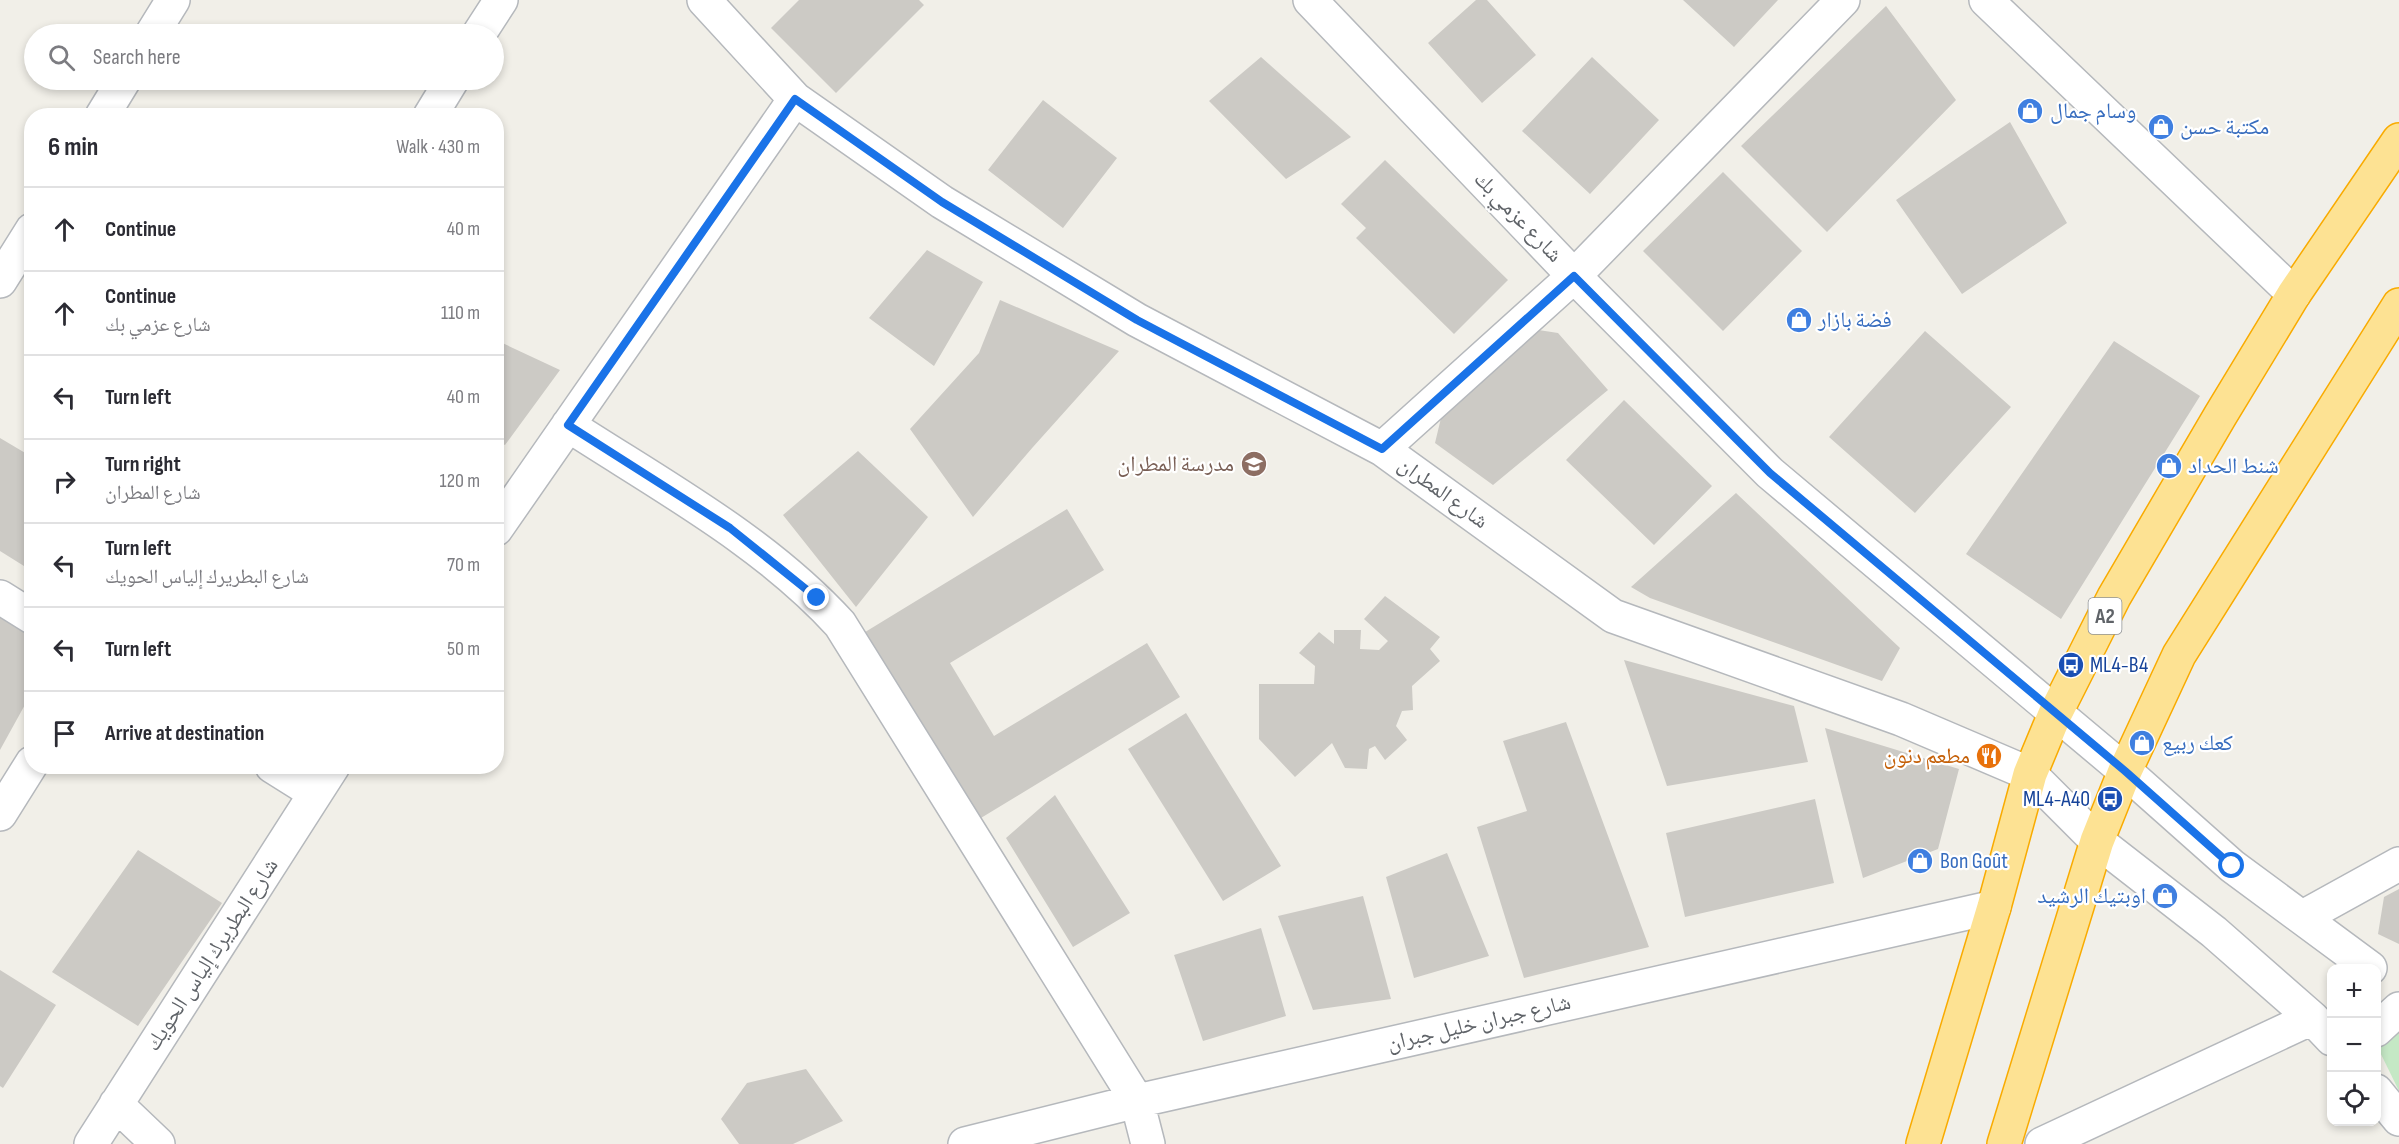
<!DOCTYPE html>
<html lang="en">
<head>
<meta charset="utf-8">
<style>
	body { margin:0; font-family:"Sofia Sans Condensed","Noto Naskh Arabic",sans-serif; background:#f2f2f3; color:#2b2b33 }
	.controls { position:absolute; right:18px; bottom:18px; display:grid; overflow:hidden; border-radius:12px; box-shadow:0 3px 9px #0003 }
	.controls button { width:54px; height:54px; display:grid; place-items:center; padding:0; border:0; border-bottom:2px solid #e1e1e2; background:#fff; color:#2b2b33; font:30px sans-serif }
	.stop { position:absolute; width:18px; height:18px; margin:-14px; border:4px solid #1a73e8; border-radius:50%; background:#fff }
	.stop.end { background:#1a73e8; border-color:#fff; box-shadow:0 2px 6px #0008 }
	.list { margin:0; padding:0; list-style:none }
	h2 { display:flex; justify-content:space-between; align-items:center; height:78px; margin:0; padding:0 24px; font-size:26px }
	h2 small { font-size:20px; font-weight:400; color:#7c7c81 }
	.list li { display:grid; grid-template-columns:39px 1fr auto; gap:18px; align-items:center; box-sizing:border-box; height:84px; padding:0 24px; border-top:2px solid #e1e1e2 }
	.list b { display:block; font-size:22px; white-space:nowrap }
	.list p { margin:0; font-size:20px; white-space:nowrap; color:#7c7c81 }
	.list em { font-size:20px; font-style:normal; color:#7c7c81 }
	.icon { flex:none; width:33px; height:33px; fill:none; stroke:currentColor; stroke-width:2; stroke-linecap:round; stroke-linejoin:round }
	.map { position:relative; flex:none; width:2399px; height:1144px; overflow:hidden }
	.search { position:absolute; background:#fff; box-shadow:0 3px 9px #0003; left:24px; top:24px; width:480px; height:66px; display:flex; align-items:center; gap:15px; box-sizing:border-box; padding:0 21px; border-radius:33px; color:#7c7c81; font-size:22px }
	.panel { position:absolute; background:#fff; box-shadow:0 3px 9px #0003; left:24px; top:108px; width:480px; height:666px; border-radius:24px }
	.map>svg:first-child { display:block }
	.green { fill:#c5e8c5 }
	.building { fill:#cccac5 }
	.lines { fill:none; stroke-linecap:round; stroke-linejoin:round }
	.street-casing { stroke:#b5b8bc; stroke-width:36 }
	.highway-casing { stroke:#f9ab00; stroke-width:36 }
	.street { stroke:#fff; stroke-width:33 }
	.highway { stroke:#fde293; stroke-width:33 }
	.route { stroke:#1a73e8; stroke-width:8 }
	.labels { text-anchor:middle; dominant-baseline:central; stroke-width:4.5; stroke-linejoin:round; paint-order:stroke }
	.shield { fill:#fff; stroke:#8f9295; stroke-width:1.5 }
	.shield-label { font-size:21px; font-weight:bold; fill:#5f6368 }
	.shop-label { font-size:22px; fill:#366cbe; stroke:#fff; text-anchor:start }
	.street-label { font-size:22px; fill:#5f6368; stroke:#fff }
	.education-label { font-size:22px; fill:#785e54; stroke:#fff; text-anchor:end }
	.transit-label { font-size:22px; fill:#164399; stroke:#fff; text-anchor:start }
	.food-label { font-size:22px; fill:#c56008; stroke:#fff; text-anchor:end }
</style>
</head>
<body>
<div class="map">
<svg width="2399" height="1144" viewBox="0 0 2399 1144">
	<rect width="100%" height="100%" fill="#f1efe8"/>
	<!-- green -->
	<path class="green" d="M2395 1030 2399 1032V1091L2377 1046Z"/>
	<!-- building -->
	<path class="building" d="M799 0H919L924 5 836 93 771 28Z
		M1476 0H1487L1536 55 1482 103 1428 43Z
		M1683 0H1778L1734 47Z
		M1886 6 1956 100 1827 232 1741 146Z
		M1261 57 1351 137 1286 179 1209 101Z
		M1592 57 1659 120 1590 194 1522 131Z
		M1043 100 1117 158 1063 228 988 170Z
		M2010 122 2067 223 1962 294 1896 200Z
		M1385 160 1508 280 1454 334 1356 238 1366 228 1341 204Z
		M1723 172 1802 251 1723 331 1643 251Z
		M927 250 983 282 934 366 869 318Z
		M1000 300 1119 351 1033 447 973 517 910 429 979 353Z
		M1532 329 1558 333 1608 390 1493 485 1435 443 1441 418Z
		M1925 331 2011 407 1915 513 1829 437Z
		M496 340 560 370 505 445 496 441Z
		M2114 341 2200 396 2061 619 1966 554Z
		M1624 400 1712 486 1654 545 1566 460Z
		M0 438 32 457V571L0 551Z
		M858 451 928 517 856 607 783 515Z
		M1736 493 1900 648 1882 681 1650 598 1631 587Z
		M1067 509 1104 570 950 663 994 736 1147 643 1180 697 971 824 857 637Z
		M1385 596 1440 637 1430 649 1440 661 1412 686 1413 710 1402 711 1396 726 1407 740 1385 760 1375 746 1369 749 1367 769 1345 768 1332 743 1295 777 1259 739V684H1314L1315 666 1299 653 1319 632 1334 644V630H1361L1360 649 1379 650 1388 641 1364 619Z
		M0 601 32 621V692L0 750Z
		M1624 660 1794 706 1808 762 1667 786Z
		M1186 713 1281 866 1223 901 1128 749Z
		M1566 722 1649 947 1524 978 1477 827 1527 811 1503 741Z
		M1825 728 1959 769 1938 849 1863 878Z
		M1055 795 1130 913 1073 947 1006 838Z
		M1815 799 1834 883 1685 917 1666 833Z
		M138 850 222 903 138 1026 52 972Z
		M1447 853 1489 956 1414 978 1386 877Z
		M2399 889V944L2378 934 2384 897Z
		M1363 896 1391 999 1313 1010 1278 916Z
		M1261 928 1286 1016 1203 1041 1174 955Z
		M0 970 56 1005 3 1088 0 1086Z
		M806 1069 843 1121 793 1144H739L721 1119 747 1083Z"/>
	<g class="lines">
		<!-- street casing -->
		<g class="street-casing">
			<path id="street" d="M704 0 795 99 942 202 1137 320 1382 449 1613 616 1901 719 2030 774 2097 841 2214 932 2312 1018 2332 1039
				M1310 0 1574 276 1770 473 2125 771 2232 866 2370 968
				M1986 0 2294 294
				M152 34 173 0
				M479 34 501 0
				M102 116 124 80
				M430 116 452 80
				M0 281 32 230
				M568 425C662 486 764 541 840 624L1137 1101 1148 1144
				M1382 449 1574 276 1843 0
				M496 529 795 99
				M0 597 32 617
				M272 766 315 793
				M0 814 32 763
				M2303 917 2399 864
				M2376 1030 2399 1009
				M2376 1091 2399 1119
				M116 1104 158 1144
				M91 1144 333 766
				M965 1144 1137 1101 1994 907
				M2042 1144 2312 1018"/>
		</g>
		<!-- highway casing -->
		<g class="highway-casing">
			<path id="highway" d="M1923 1144 1994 907 2030 774 2055 714 2114 597 2220 416 2294 294 2399 140
				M2004 1144 2097 841 2125 771 2179 655 2399 305"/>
		</g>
		<!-- street -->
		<use href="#street" class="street"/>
		<!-- highway -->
		<use href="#highway" class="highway"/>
	</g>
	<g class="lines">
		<!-- route -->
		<path class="route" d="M817 598 730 528 568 425 795 99 942 202 1137 320 1382 449 1574 276 1770 473 2125 771 2232 866"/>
	</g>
	<!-- icons -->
	<defs>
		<g id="shop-disc" transform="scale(1.35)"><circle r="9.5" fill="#3f7fe0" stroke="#fff"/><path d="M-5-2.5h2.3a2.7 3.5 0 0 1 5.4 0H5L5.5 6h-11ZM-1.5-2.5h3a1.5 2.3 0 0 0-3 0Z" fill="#fff"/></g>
		<g id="school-disc" transform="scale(1.35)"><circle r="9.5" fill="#8d6e63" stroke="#fff"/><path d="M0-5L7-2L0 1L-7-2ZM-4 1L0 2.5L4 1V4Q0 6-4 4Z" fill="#fff"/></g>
		<g id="bus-disc" transform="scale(1.35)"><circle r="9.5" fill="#1a4fb4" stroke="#fff"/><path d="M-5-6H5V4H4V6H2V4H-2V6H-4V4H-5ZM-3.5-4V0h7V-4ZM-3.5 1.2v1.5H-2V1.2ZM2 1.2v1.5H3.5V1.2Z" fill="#fff"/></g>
		<g id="restaurant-disc" transform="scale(1.35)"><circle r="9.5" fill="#e8710a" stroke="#fff"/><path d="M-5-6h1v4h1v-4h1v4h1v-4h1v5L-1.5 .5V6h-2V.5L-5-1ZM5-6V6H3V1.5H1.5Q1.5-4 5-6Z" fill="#fff"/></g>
	</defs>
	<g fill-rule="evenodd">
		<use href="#shop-disc" x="2030" y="111"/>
		<use href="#shop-disc" x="2161" y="127"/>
		<use href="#shop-disc" x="1799" y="320"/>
		<use href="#school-disc" x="1254" y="464"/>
		<use href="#shop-disc" x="2169" y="466"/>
		<use href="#bus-disc" x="2071" y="665"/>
		<use href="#shop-disc" x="2142" y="743"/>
		<use href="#restaurant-disc" x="1989" y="756"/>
		<use href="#bus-disc" x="2110" y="799"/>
		<use href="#shop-disc" x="1920" y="861"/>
		<use href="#shop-disc" x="2165" y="896"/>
	</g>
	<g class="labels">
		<!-- shield labels -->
		<rect class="shield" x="2088.5" y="598" width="33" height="36" rx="4.5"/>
		<g class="shield-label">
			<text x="2105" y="616">A2</text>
		</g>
		<!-- shop labels -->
		<g class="shop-label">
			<text x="2050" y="111">وسام جمال</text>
			<text x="2180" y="127">مكتبة حسن</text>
			<text x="1818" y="320">فضة بازار</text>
			<text x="2188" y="466">شنط الحداد</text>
			<text x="2162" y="743">كعك ربيع</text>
			<text x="1940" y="861">Bon Goût</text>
			<text x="2146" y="896" text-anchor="end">اوبتيك الرشيد</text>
		</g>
		<!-- street labels -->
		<g class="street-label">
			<text transform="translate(1518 217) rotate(46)">شارع عزمي بك</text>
			<text transform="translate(1443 493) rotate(36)">شارع المطران</text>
			<text transform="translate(212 955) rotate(-57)">شارع البطريرك إلياس الحويك</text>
			<text transform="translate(1479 1023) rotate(-13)">شارع جبران خليل جبران</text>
		</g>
		<!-- education labels -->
		<g class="education-label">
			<text x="1234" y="464">مدرسة المطران</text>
		</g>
		<!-- transit labels -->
		<g class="transit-label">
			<text x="2090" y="665">ML4-B4</text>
			<text x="2090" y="799" text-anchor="end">ML4-A40</text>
		</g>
		<!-- food labels -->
		<g class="food-label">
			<text x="1970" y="756">مطعم دنون</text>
		</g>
	</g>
</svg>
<div class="controls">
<button>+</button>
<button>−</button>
<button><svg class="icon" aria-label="locate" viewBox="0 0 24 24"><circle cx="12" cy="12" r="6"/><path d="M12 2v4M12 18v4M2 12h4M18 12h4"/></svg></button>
</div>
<div class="stop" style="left:2232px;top:866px"></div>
<div class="stop end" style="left:817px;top:598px"></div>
<div class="search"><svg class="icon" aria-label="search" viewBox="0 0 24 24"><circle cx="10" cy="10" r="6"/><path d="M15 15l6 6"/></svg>Search here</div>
<section class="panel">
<h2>6 min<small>Walk · 430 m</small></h2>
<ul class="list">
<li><svg class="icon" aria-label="ahead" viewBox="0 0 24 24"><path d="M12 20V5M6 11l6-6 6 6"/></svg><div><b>Continue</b></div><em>40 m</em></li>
<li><svg class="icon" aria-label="ahead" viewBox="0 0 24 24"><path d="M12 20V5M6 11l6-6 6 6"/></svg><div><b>Continue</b><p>شارع عزمي بك</p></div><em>110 m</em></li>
<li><svg class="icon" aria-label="left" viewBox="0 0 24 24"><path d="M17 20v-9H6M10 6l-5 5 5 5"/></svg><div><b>Turn left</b></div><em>40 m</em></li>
<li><svg class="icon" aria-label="right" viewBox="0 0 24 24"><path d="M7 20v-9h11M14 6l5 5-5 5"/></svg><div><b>Turn right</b><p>شارع المطران</p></div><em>120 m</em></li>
<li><svg class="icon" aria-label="left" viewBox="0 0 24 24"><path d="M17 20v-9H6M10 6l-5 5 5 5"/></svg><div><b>Turn left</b><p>شارع البطريرك إلياس الحويك</p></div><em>70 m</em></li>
<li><svg class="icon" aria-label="left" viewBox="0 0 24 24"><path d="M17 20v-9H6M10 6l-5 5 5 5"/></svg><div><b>Turn left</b></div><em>50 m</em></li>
<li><svg class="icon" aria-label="arrive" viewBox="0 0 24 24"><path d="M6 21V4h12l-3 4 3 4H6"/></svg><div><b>Arrive at destination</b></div></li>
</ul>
</section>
</div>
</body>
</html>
